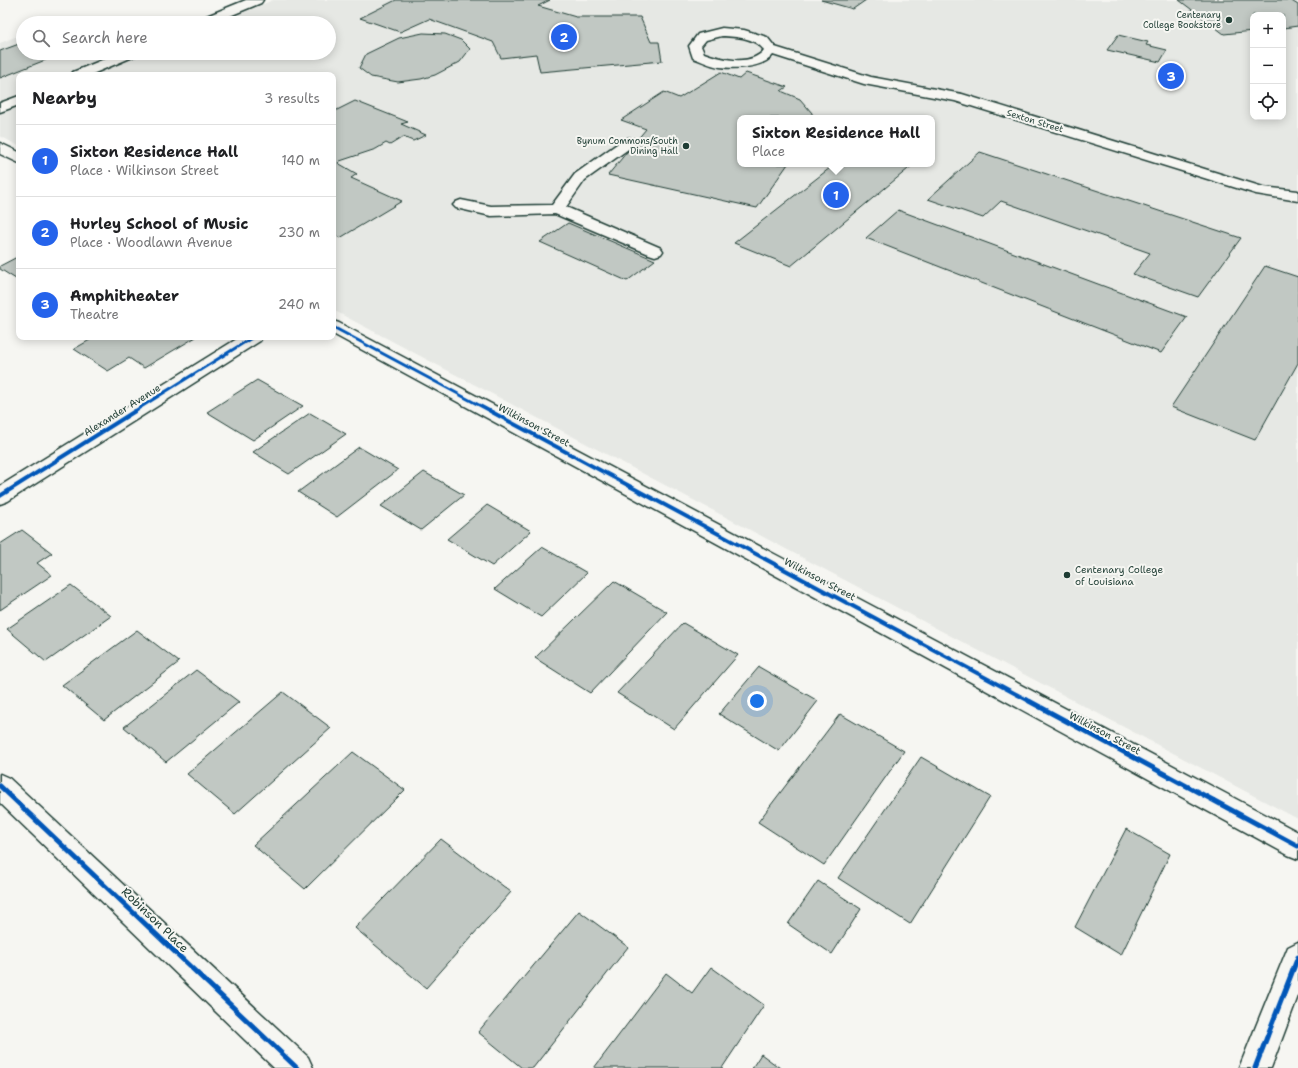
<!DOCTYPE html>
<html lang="en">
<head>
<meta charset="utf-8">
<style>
	body { margin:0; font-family:"Shantell Sans",sans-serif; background:#f6f6f6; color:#202124 }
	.controls { position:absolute; right:12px; top:12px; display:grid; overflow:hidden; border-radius:8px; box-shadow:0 2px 10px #0003 }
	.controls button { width:36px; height:36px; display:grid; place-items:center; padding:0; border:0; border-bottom:1px solid #e0e0e0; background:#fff; color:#202124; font:20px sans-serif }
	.you { position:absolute; left:757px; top:701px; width:14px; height:14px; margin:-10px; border:3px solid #fff; border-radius:50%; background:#1a73e8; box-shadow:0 0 0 6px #1a73e833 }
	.badge { display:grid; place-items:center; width:26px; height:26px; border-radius:50%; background:#2563eb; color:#fff; font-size:13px; font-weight:700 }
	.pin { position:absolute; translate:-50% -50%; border:2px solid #fff; box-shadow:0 1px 4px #0006 }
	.popup { position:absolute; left:737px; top:115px; width:198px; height:52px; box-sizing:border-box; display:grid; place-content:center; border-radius:8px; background:#fff; filter:drop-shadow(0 1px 3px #0005); font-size:13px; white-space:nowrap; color:#757577 }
	.popup b { font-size:15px; color:#202124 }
	.popup::after { content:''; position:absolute; left:50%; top:100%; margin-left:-8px; border:8px solid transparent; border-top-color:#fff }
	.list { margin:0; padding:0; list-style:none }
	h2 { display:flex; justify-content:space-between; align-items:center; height:52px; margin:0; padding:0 16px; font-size:17px }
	h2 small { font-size:13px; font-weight:400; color:#757577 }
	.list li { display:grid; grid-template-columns:26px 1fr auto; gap:12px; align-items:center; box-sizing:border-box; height:72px; padding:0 16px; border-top:1px solid #e0e0e0 }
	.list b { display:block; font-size:15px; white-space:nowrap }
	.list p { margin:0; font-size:13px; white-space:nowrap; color:#757577 }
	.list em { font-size:13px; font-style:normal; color:#757577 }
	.icon { flex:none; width:22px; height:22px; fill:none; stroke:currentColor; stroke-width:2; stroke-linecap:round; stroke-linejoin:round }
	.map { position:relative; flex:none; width:1298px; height:1068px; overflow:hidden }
	.search { position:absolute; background:#fff; box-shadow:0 2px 10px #0003; left:16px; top:16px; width:320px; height:44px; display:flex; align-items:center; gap:10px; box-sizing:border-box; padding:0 14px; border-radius:22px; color:#757577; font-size:15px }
	.panel { position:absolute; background:#fff; box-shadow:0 2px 10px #0003; left:16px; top:72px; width:320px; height:268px; border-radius:8px }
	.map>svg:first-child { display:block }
	.built { fill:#e6e8e4; fill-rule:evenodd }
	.building { fill:#c1c8c3; stroke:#1f3d34 }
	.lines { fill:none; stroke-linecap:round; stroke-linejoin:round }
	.service-casing { stroke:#1f3d34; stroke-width:3 }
	.minor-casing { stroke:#1f3d34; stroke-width:3 }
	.service { fill:#f6f6f2; fill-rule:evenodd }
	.minor { fill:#f6f6f2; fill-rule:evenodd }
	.cycleway-far2-casing { stroke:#f6f6f2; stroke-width:5 }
	.cycleway-far1-casing { stroke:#f6f6f2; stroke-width:6 }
	.cycleway-casing { stroke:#f6f6f2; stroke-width:8 }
	.cycleway-far2 { stroke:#0057b8; stroke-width:3 }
	.cycleway-far1 { stroke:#0057b8; stroke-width:4 }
	.cycleway { stroke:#0057b8; stroke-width:5 }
	.poi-dot { fill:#1f3d34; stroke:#f6f6f2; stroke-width:1.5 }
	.labels { text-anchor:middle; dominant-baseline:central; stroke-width:4; stroke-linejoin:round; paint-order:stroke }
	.far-poi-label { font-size:9px; fill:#1f3d34; stroke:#f6f6f2; text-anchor:end }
	.far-street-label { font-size:9px; fill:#1f3d34; stroke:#f6f6f2 }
	.street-label { font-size:10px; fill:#1f3d34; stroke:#f6f6f2 }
	.poi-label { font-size:10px; fill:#1f3d34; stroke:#f6f6f2; text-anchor:start }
	.near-street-label { font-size:12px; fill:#1f3d34; stroke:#f6f6f2 }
</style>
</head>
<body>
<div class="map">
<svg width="1298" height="1068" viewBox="0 0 1298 1068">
	<rect width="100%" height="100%" fill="#f6f6f2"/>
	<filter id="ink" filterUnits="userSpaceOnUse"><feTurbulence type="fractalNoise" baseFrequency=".025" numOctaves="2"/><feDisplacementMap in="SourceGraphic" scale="8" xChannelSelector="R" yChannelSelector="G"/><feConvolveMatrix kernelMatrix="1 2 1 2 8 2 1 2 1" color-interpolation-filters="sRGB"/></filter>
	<g filter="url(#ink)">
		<!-- built -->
		<path class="built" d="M273 0H1298V819L333 310V75H19V146L0 136V43L23 34V53H111L128 61 148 53H329V23H219ZM1253 15H1283V117H1253ZM740 118H932V164H740Z"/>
		<!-- building -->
		<path class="building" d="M396 0H550L538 6 576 17H640L651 42H659L662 61 540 72 536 54 501 58 493 42 429 19 400 32 360 18Z
			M821 0H866L853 9Z
			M1179 0H1290L1298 5V26L1283 28V15H1253V31L1224 34Z
			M423 33 445 34 461 40 470 49 460 62 435 75 421 79 398 82 371 77 359 68 366 54 399 38Z
			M1118 35 1148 42 1146 45 1167 50 1160 62 1107 50Z
			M19 44 23 46V53H63L0 78V51Z
			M721 72 739 79 746 73 787 87 781 91 800 99 812 113V118H740V164H788L757 208 608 175 646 129 621 120 664 92 679 98Z
			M355 101 408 122 401 124 426 135 413 141 403 137 390 145 386 143 376 149 340 161 338 163 357 174 351 178 402 201 340 238 333 234V112Z
			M980 152 1241 238 1198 297 1133 274 1150 253 1001 201 983 218 928 199Z
			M835 164H914L791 266 734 243Z
			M898 210 1187 317 1161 353 866 238Z
			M568 223 655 260 627 281 540 242Z
			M19 256V281L0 269V266Z
			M1265 266 1298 277V363L1255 440 1171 407Z
			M95 337H196L144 368 129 358 108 371 74 349Z
			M257 380 303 406 253 440 207 412Z
			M310 413 346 434 289 474 253 452Z
			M359 447 398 470 337 517 298 492Z
			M424 472 464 495 421 530 381 506Z
			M487 505 531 531 492 566 447 539Z
			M22 530 52 553 37 563 52 575 0 610V544Z
			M542 547 587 573 541 617 495 589Z
			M614 581 667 612 590 693 535 658Z
			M71 585 111 616 46 662 7 629Z
			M683 623 738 655 674 729 617 693Z
			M137 630 179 662 104 720 62 685Z
			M759 667 818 701 779 751 719 714Z
			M196 670 239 702 166 762 124 727Z
			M283 692 331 728 235 814 187 774Z
			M840 714 904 751 824 865 758 822Z
			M353 752 405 790 305 889 253 845Z
			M921 757 990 797 910 924 838 878Z
			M1126 829 1170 854 1121 955 1075 927Z
			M441 839 511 892 426 988 355 928Z
			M818 881 861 909 832 954 788 924Z
			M579 911 628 947 533 1068H522L478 1032Z
			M711 967 764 1005 722 1068H594L666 973 692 993Z
			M761 1054 780 1068H752Z"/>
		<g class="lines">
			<!-- service casing -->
			<g class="service-casing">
				<path id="service" d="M722 28 744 30 767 37 775 47 871 77 962 94 1263 187 1298 191V201L1256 194 955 101 864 84 773 55C763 68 736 69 720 67 711 66 702 61 693 58L689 46 698 34ZM722 36C737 37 754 37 764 50 751 67 720 59 704 53L701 46 706 40Z
					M629 138 634 139 636 142 634 145 585 180 566 207 661 248 663 251 661 254 655 256 649 254 555 214 491 216 456 208 453 205 456 202 461 200 491 206 552 205 575 174 624 139Z"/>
			</g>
			<!-- minor casing -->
			<g class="minor-casing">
				<path id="minor" d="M246 0H263L261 3 213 23H196L197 20Z
					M119 53H137L135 56 90 75H71L73 72Z
					M19 96V105L0 112V103Z
					M0 143 19 152V163L0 154Z
					M333 321 339 323 1298 832V859L1288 855 333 334Z
					M240 337H262L260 341 8 501 0 504V486Z
					M0 774 9 778 308 1057 313 1068H274L0 803Z
					M1298 942V996L1271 1068H1239L1288 947Z"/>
			</g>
			<!-- service -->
			<use href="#service" class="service"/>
			<!-- minor -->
			<use href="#minor" class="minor"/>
			<!-- cycleway-far2 casing -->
			<g class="cycleway-far2-casing">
				<path id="cycleway-far2" d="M333 327 492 412
					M133 412 253 337"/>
			</g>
			<!-- cycleway-far1 casing -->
			<g class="cycleway-far1-casing">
				<path id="cycleway-far1" d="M490 411 1031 702
					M0 496 135 411"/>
			</g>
			<!-- cycleway casing -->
			<g class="cycleway-casing">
				<path id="cycleway" d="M1029 701 1298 846
					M0 786 297 1068
					M1255 1068 1298 957"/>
			</g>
			<!-- cycleway-far2 -->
			<use href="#cycleway-far2" class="cycleway-far2"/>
			<!-- cycleway-far1 -->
			<use href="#cycleway-far1" class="cycleway-far1"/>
			<!-- cycleway -->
			<use href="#cycleway" class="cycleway"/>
		</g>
	</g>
	<!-- markers -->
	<g class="poi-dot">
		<circle cx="1229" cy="20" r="4"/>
		<circle cx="686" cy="146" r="4"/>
		<circle cx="1067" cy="575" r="4"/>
	</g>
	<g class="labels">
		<!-- far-poi labels -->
		<g class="far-poi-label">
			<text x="1221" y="15">Centenary<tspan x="1221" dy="10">College Bookstore</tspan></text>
			<text x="678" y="141">Bynum Commons/South<tspan x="678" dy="10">Dining Hall</tspan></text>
		</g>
		<!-- far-street labels -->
		<g class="far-street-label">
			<text transform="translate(1035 121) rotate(17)">Sexton Street</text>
		</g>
		<!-- street labels -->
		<g class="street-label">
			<text transform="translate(122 410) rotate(-32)">Alexander Avenue</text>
			<text transform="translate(534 425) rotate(28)">Wilkinson Street</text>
			<text transform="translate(820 579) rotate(28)">Wilkinson Street</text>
			<text transform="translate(1105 733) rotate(28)">Wilkinson Street</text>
		</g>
		<!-- poi labels -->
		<g class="poi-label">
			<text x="1075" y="569">Centenary College<tspan x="1075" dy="12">of Louisiana</tspan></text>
		</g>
		<!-- near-street labels -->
		<g class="near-street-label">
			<text transform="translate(155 920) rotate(44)">Robinson Place</text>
		</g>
	</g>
</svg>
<div class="controls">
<button>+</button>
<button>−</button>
<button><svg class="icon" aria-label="locate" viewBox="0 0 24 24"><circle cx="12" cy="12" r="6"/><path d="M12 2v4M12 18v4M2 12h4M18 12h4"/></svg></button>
</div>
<div class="you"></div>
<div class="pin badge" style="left:836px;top:195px">1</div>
<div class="popup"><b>Sixton Residence Hall</b>Place</div>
<div class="pin badge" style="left:564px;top:37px">2</div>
<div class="pin badge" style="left:1171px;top:76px">3</div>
<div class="search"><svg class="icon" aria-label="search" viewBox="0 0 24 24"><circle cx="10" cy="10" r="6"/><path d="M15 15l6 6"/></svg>Search here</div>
<section class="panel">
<h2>Nearby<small>3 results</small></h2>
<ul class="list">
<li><span class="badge">1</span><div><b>Sixton Residence Hall</b><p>Place · Wilkinson Street</p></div><em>140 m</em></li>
<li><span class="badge">2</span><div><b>Hurley School of Music</b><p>Place · Woodlawn Avenue</p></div><em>230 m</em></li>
<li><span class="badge">3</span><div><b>Amphitheater</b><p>Theatre</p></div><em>240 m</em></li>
</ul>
</section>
</div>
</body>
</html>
